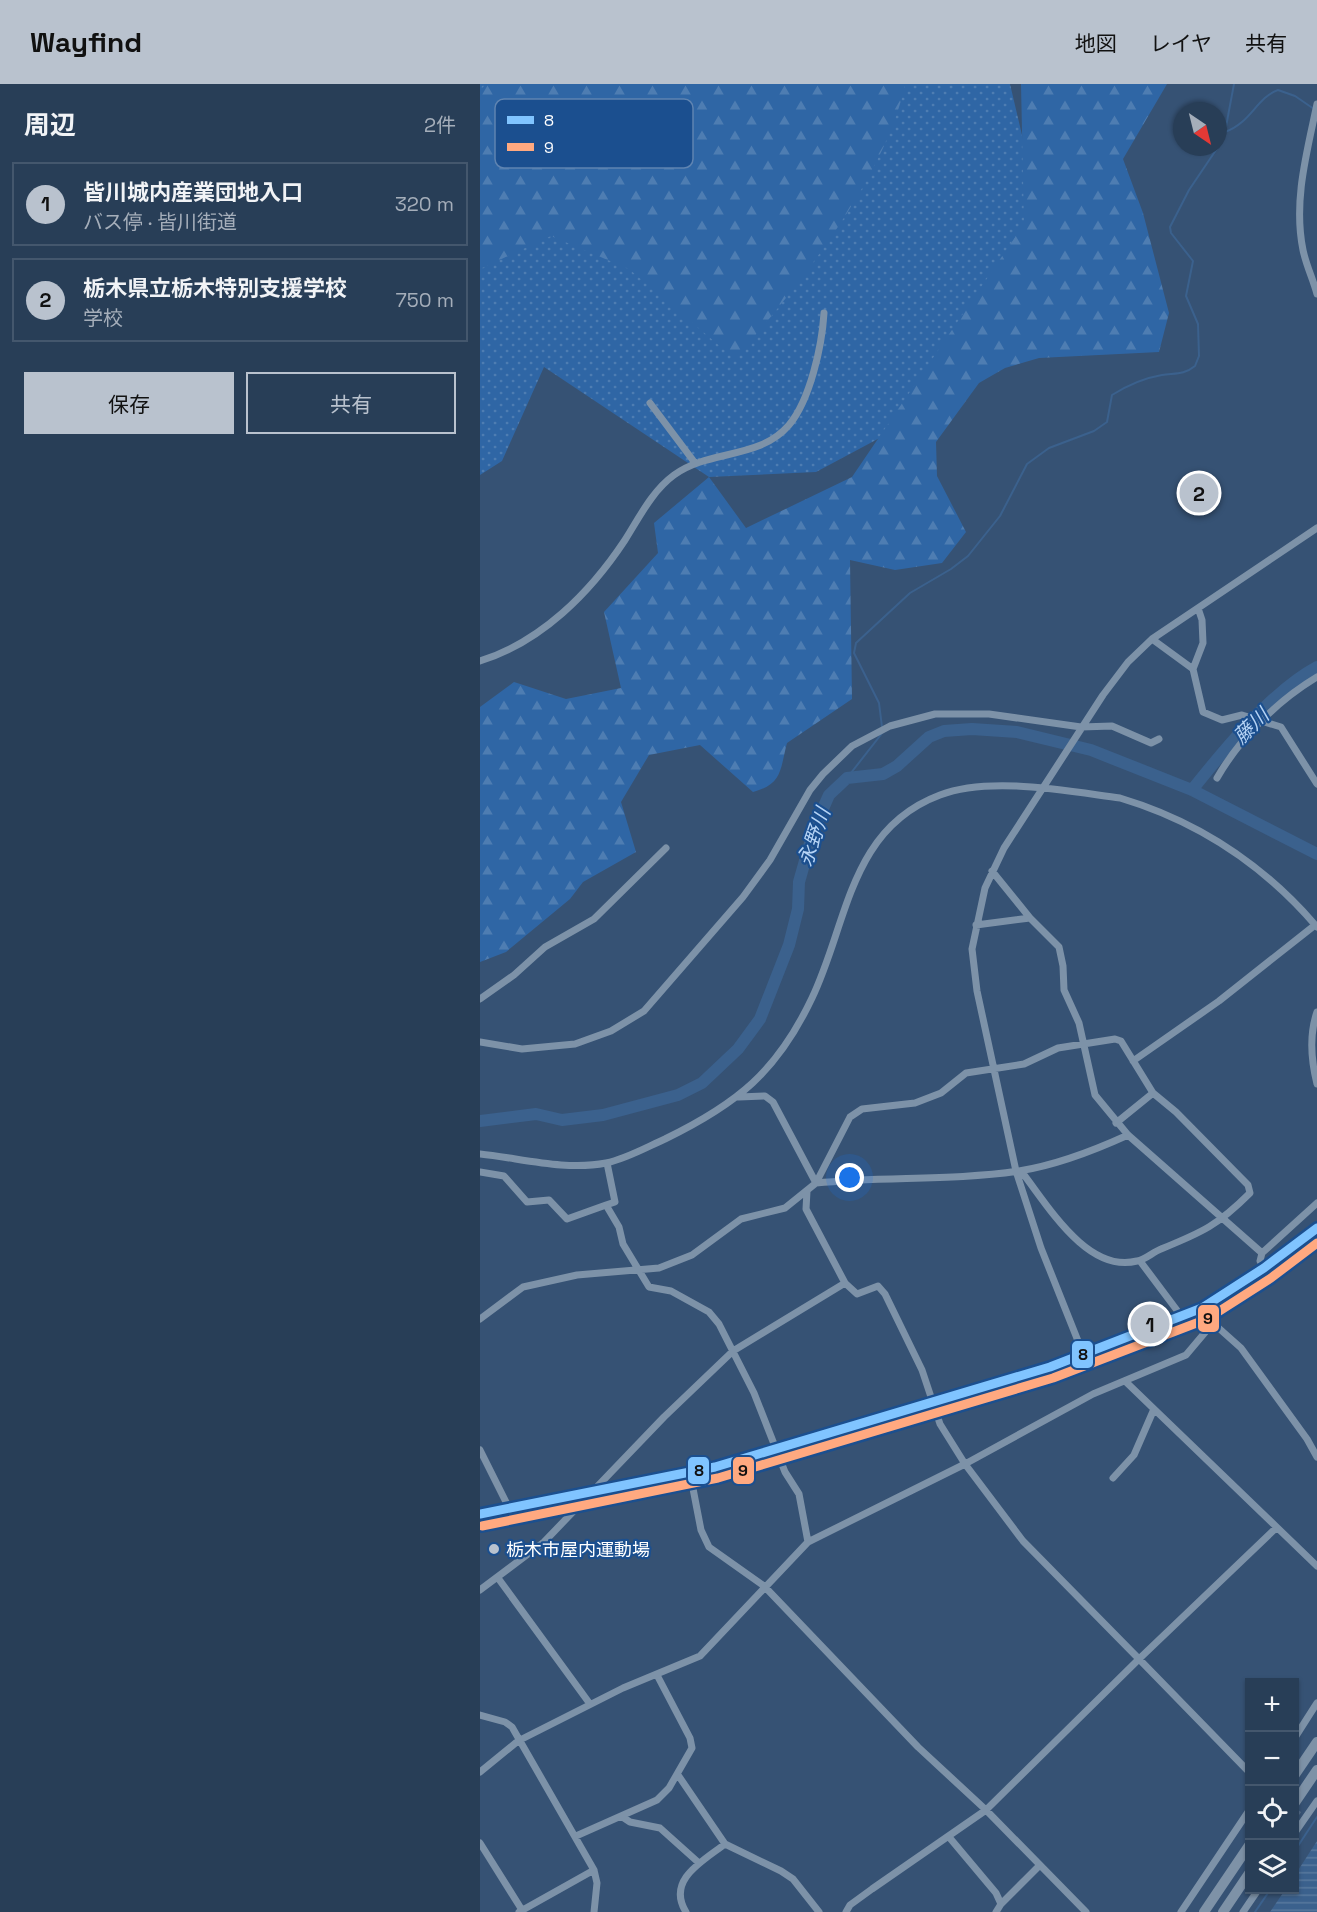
<!DOCTYPE html>
<html lang="ja">
<head>
<meta charset="utf-8">
<style>
	body { margin:0; font-family:"Space Grotesk","Noto Sans JP",sans-serif; background:#344961; color:#f1f3f6 }
	.controls { position:absolute; right:18px; bottom:18px; display:grid; overflow:hidden; border-radius:0px; box-shadow:0 2px 4px #0004 }
	.controls button { width:54px; height:54px; display:grid; place-items:center; padding:0; border:0; border-bottom:2px solid #44576d; background:#283e57; color:#f1f3f6; font:30px sans-serif }
	.compass { position:absolute; left:693px; top:18px; width:54px; height:54px; border-radius:50%; background:#283e57; box-shadow:0 2px 4px #0004; rotate:145deg }
	.you { position:absolute; left:370px; top:1094px; width:21px; height:21px; margin:-15px; border:4px solid #fff; border-radius:50%; background:#1a73e8; box-shadow:0 0 0 9px #1a73e833 }
	.badge { display:grid; place-items:center; width:39px; height:39px; border-radius:50%; background:#b9c2ce; color:#111; font-size:20px; font-weight:700 }
	.pin { position:absolute; translate:-50% -50%; border:3px solid #fff; box-shadow:0 2px 6px #0006 }
	.list { margin:0; padding:0; list-style:none }
	h2 { display:flex; justify-content:space-between; align-items:center; height:78px; margin:0; padding:0 24px; font-size:26px }
	h2 small { font-size:20px; font-weight:400; color:#a5aeba }
	.list li { display:grid; grid-template-columns:39px 1fr auto; gap:18px; align-items:center; box-sizing:border-box; height:84px; margin:0 12px 12px; padding:0 12px; border:2px solid #44576d; border-radius:0px }
	.list b { display:block; font-size:22px; white-space:nowrap }
	.list p { margin:0; font-size:20px; white-space:nowrap; color:#a5aeba }
	.list em { font-size:20px; font-style:normal; color:#a5aeba }
	.actions { display:flex; gap:12px; padding:18px 24px }
	.actions a { flex:1; padding:14px 0; border:2px solid #b9c2ce; border-radius:0px; text-align:center; font-size:21px; color:#b9c2ce }
	.actions .main { background:#b9c2ce; color:#111 }
	.icon { flex:none; width:33px; height:33px; fill:none; stroke:currentColor; stroke-width:2; stroke-linecap:round; stroke-linejoin:round }
	.map { position:relative; flex:none; width:837px; height:1828px; overflow:hidden }
	header { display:flex; align-items:center; gap:36px; box-sizing:border-box; height:84px; padding:0 30px; background:#b9c2ce; color:#111 }
	header strong { font-size:28px }
	nav { display:flex; gap:33px; margin-inline-start:auto; font-size:21px }
	main { display:flex }
	aside { flex:1; background:#283e57 }
	.map>svg:first-child { display:block }
	.grass { fill:url(#grass-dots) }
	.forest { fill:url(#forest-firs) }
	.water { fill:url(#water-rules) }
	.lines { fill:none; stroke-linecap:round; stroke-linejoin:round }
	.stream { stroke:#3b618d; stroke-width:2 }
	.river { stroke:#3b618d; stroke-width:12 }
	.minor-tunnel { stroke:#546c89; stroke-width:7; stroke-dasharray:7 3.5; stroke-linecap:butt }
	.minor { stroke:#7d92a8; stroke-width:7 }
	.major { stroke:#7d8ea7; stroke-width:9 }
	.highway { stroke:#7e92a7; stroke-width:10 }
	.bus-1-casing { stroke:#1b4f8f; stroke-width:14 }
	.bus-2-casing { stroke:#1b4f8f; stroke-width:14 }
	.bus-1 { stroke:#80c4ff; stroke-width:9 }
	.bus-2 { stroke:#ffa980; stroke-width:9 }
	.poi-dot { fill:#b9c2ce; stroke:#1b4f8f; stroke-width:2 }
	.labels { text-anchor:middle; dominant-baseline:central; stroke-width:4.5; stroke-linejoin:round; paint-order:stroke }
	.poi-label { font-size:18px; fill:#fff; stroke:#1b4f8f; text-anchor:start }
	.water-label { font-size:20px; font-style:italic; fill:#b5d3f5; stroke:#1b4f8f }
	.key { fill:#1b4f8f; stroke:#5f84b1; stroke-width:1.5 }
	.key-label { font-size:16px; fill:#fff }
	.line-badge { stroke:#1b4f8f; stroke-width:2 }
	.pale-badge-label { font-size:16px; text-anchor:middle; font-weight:bold; fill:#111 }
</style>
</head>
<body>
<header>
<strong>Wayfind</strong>
<nav><a>地図</a><a>レイヤ</a><a>共有</a></nav>
</header>
<main>
<aside>
<h2>周辺<small>2件</small></h2>
<ul class="list">
<li><span class="badge">1</span><div><b>皆川城内産業団地入口</b><p>バス停 · 皆川街道</p></div><em>320 m</em></li>
<li><span class="badge">2</span><div><b>栃木県立栃木特別支援学校</b><p>学校</p></div><em>750 m</em></li>
</ul>
<div class="actions"><a class="main">保存</a><a>共有</a></div>
</aside>
<div class="map">
<svg width="837" height="1828" viewBox="0 0 837 1828">
	<defs>
		<pattern id="grass-dots" width="8" height="8" patternUnits="userSpaceOnUse" patternTransform="scale(1.5)"><rect width="8" height="8" fill="#2f66a5"/><path d="M2 2h.1M6 6h.1" fill="none" stroke="#4e7db2" stroke-width="1.8" stroke-linecap="round"/></pattern>
		<pattern id="forest-firs" width="22" height="20" patternUnits="userSpaceOnUse" patternTransform="scale(1.5)"><rect width="22" height="20" fill="#2f66a5"/><path d="M5 1l3.5 6h-7zM16 11l3.5 6h-7z" fill="#4e7db2"/></pattern>
		<pattern id="water-rules" width="6" height="5" patternUnits="userSpaceOnUse" patternTransform="scale(1.5)"><rect width="6" height="5" fill="#3b618d"/><path d="M0 2.5h6" fill="none" stroke="#58799e"/></pattern>
	</defs>
	<rect width="100%" height="100%" fill="#365274"/>
	<!-- grass -->
	<path class="grass" d="M0 0H530L561 132 409 349 336 388 229 393 64 283 22 377 0 391Z"/>
	<!-- forest -->
	<path class="forest" d="M6 0H425C406 93 317 204 255 275L149 185 71 152 0 185V6Z
		M541 0H687L643 75 663 129 689 229 679 268 559 274 525 284 499 299 456 358 457 392 486 448 462 479 415 486 370 476 372 615 307 659C300 685 303 700 273 708L220 661 169 671 141 718 156 768 103 798 90 815 26 868 0 878V623L34 598 86 615 141 604 124 528 178 469 174 439 229 393 266 444 372 393 544 140Z"/>
	<!-- water -->
	<path class="water" d="M837 1757V1828H790L805 1806H814L815 1791Z"/>
	<g class="lines">
		<!-- stream -->
		<path class="stream" d="M745 48C772 38 776 14 798 6L815 12 834 25
			M738 63 745 48 754 0
			M402 643 399 619 374 569 376 559 430 509 471 485 488 472 520 432 547 380 569 364 614 347 627 338 632 311C648 301 664 294 682 291 695 289 704 291 715 282L719 272 718 240 706 212 713 177 691 149 690 143 709 106 738 63
			M367 694 403 648
			M814 1768 837 1733
			M775 1828 790 1806"/>
		<!-- river -->
		<path class="river" d="M712 706C743 667 792 607 837 583
			M0 1037 56 1030 82 1036 123 1031 198 1011 222 999 258 965 280 935 309 861 318 825 319 798 334 745 349 711 367 694 403 690 417 682 449 653 464 647 492 645 537 648 611 666 712 706 837 770"/>
		<!-- minor-tunnel -->
		<path class="minor-tunnel" d="M814 1727 819 1731"/>
		<!-- minor -->
		<path class="minor" d="M837 20C827 68 813 117 823 166 826 181 833 195 837 210
			M170 319 215 379
			M718 524 722 536 723 559 713 585 723 628 742 636 762 631 801 643 837 700
			M672 555 713 585
			M0 577C61 558 110 509 145 456 159 434 172 407 194 391 230 365 279 376 309 341 330 316 342 262 344 229
			M737 694C760 654 797 617 837 593
			M512 787 550 834
			M496 841 550 834 579 863 583 882 584 906 599 939 615 1011 648 1051 782 1169 780 1177 784 1184
			M0 915 34 891 65 863 114 835 186 764
			M837 928C829 951 831 976 837 1000
			M0 958 42 965 95 960 131 947 164 927 263 813 290 776 330 706 343 690 372 662 410 642 455 630H509L601 643 632 642 671 659 679 655
			M653 977 739 917 835 841
			M259 1013 285 1012 293 1018 336 1099
			M636 1039 673 1009
			M0 1070C40 1074 85 1087 126 1079 146 1075 167 1063 185 1055 257 1020 297 988 332 914 368 839 369 745 460 711 510 692 587 707 640 714 717 737 784 781 837 843
			M0 1088 24 1092 47 1118 69 1116 87 1135 126 1121
			M336 1099C404 1092 472 1097 539 1087 577 1081 613 1067 648 1051
			M327 1107 326 1125 365 1199 377 1210 398 1202 405 1210 442 1286 460 1340 485 1380 328 1458
			M782 1169 837 1119
			M660 1177 702 1233
			M722 1224 733 1239 761 1264 827 1355 837 1373
			M0 1235 43 1203 97 1191 179 1184 212 1171 261 1135 305 1124 336 1099 370 1033 382 1025 435 1019 461 1009 486 989 544 980 578 964 635 955 641 957 673 1009 696 1028 768 1101 770 1109C738 1141 723 1148 681 1165 673 1168 665 1176 657 1177 607 1190 567 1120 541 1087
			M604 1272 561 1164 536 1087 497 907 492 865 505 804 524 764 623 611 648 578 672 555 837 444
			M674 1325 837 1482
			M0 1366 29 1424
			M210 1389 221 1446 229 1463 284 1502 438 1663 506 1726 606 1828
			M633 1394 654 1371 674 1325 645 1297
			M18 1494 110 1620
			M0 1506 64 1458 184 1333 253 1267 365 1199
			M0 1631 25 1638 32 1643 114 1786 117 1799 114 1828
			M814 1655 837 1619
			M0 1688 38 1657 143 1604 220 1572 328 1458 319 1410 305 1388 274 1309 239 1240 229 1228 191 1207 169 1203 143 1160 139 1143 126 1121 135 1118 127 1079
			M770 1689 659 1575 796 1444
			M198 1691 245 1760 301 1787 313 1795 339 1828
			M141 1732 177 1716 189 1704 212 1664 210 1654 177 1591
			M814 1750 837 1717
			M96 1752 141 1732 150 1738 180 1744 219 1779
			M469 1753 516 1809 521 1820 516 1828
			M0 1759 42 1826
			M521 1820 560 1781
			M39 1828 114 1786
			M206 1828C186 1796 223 1777 245 1760
			M366 1828 370 1821 392 1805 506 1726 659 1575 543 1457 485 1380 613 1310 706 1271 733 1239
			M701 1828 770 1725
			M763 1828 778 1806"/>
		<!-- major -->
		<path class="major" d="M0 1430 235 1383 570 1283 722 1224 784 1184 837 1144"/>
		<!-- highway -->
		<path class="highway" d="M814 1692 837 1658
			M814 1720 837 1686
			M724 1828 770 1760
			M743 1828 770 1788"/>
		<!-- bus-1 casing -->
		<g class="bus-1-casing">
			<path id="bus-1" d="M0 1430 235 1383 570 1283 722 1224 784 1184 837 1144"/>
		</g>
		<!-- bus-2 casing -->
		<g class="bus-2-casing">
			<path id="bus-2" d="M2 1442 238 1394 573 1294 727 1235 791 1194 837 1159"/>
		</g>
		<!-- bus-1 -->
		<use href="#bus-1" class="bus-1"/>
		<!-- bus-2 -->
		<use href="#bus-2" class="bus-2"/>
	</g>
	<!-- markers -->
	<circle class="poi-dot" cx="14" cy="1465" r="6"/>
	<g class="labels">
		<!-- poi labels -->
		<g class="poi-label">
			<text x="26" y="1465">栃木市屋内運動場</text>
		</g>
		<!-- water labels -->
		<g class="water-label">
			<text transform="translate(771 642) rotate(-44)">藤川</text>
			<text transform="translate(334 753) rotate(-71)">永野川</text>
		</g>
	</g>
	<!-- legend -->
	<rect x="15" y="15" width="198" height="69" rx="9" class="key"/>
	<rect x="27" y="32" width="27" height="8" fill="#80c4ff"/>
	<rect x="27" y="59" width="27" height="8" fill="#ffa980"/>
	<g class="key-label">
		<text x="64" y="42">8</text>
		<text x="64" y="69">9</text>
	</g>
	<g class="line-badge">
		<rect x="717" y="1220" width="23" height="29" rx="6" fill="#ffa980"/>
		<rect x="591" y="1256" width="23" height="29" rx="6" fill="#80c4ff"/>
		<rect x="207" y="1372" width="23" height="29" rx="6" fill="#80c4ff"/>
		<rect x="252" y="1372" width="23" height="29" rx="6" fill="#ffa980"/>
	</g>
	<g class="pale-badge-label">
		<text x="728" y="1240">9</text>
		<text x="603" y="1276">8</text>
		<text x="219" y="1392">8</text>
		<text x="263" y="1392">9</text>
	</g>
</svg>
<div class="controls">
<button>+</button>
<button>−</button>
<button><svg class="icon" aria-label="locate" viewBox="0 0 24 24"><circle cx="12" cy="12" r="6"/><path d="M12 2v4M12 18v4M2 12h4M18 12h4"/></svg></button>
<button><svg class="icon" aria-label="layers" viewBox="0 0 24 24"><path d="M12 4l9 5-9 5-9-5zM3 14l9 5 9-5"/></svg></button>
</div>
<svg class="compass" viewBox="-18 -18 36 36"><path d="M0-13l5 13h-10z" fill="#e53935"/><path d="M0 13l5-13h-10z" fill="#a5aeba"/></svg>
<div class="you"></div>
<div class="pin badge" style="left:670px;top:1240px">1</div>
<div class="pin badge" style="left:719px;top:409px">2</div>
</div>
</main>
</body>
</html>
